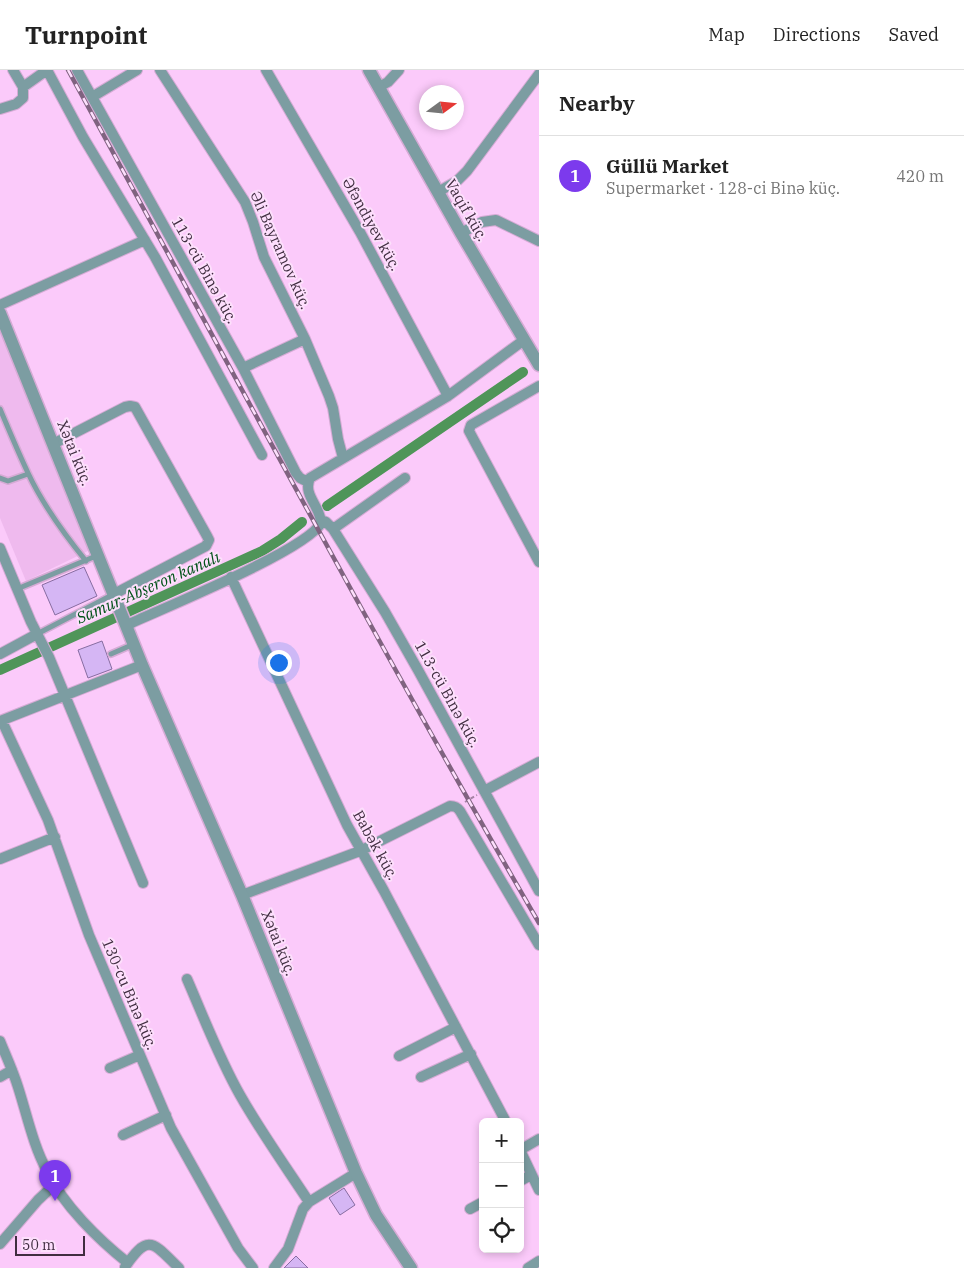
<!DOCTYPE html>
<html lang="en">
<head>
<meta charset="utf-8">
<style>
	body { margin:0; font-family:"IBM Plex Serif",serif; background:#f2f2f2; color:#222 }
	.controls { position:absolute; right:15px; bottom:15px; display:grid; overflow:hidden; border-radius:8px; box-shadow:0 2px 8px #0003 }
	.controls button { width:45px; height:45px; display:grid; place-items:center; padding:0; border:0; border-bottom:1px solid #e0e0e0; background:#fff; color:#222; font:25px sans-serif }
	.compass { position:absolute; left:419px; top:15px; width:45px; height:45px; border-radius:50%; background:#fff; box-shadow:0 2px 8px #0003; rotate:75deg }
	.scale { position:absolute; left:15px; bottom:12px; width:70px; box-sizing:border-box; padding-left:5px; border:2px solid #402d40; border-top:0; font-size:14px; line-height:18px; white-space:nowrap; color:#402d40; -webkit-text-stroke:4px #fddffc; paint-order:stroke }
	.you { position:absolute; left:278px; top:592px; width:18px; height:18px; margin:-12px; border:4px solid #fff; border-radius:50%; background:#1a73e8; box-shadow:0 0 0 8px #1a73e833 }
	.badge { display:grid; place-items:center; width:32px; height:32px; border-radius:50%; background:#7c3aed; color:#fff; font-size:16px; font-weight:700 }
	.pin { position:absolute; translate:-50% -41px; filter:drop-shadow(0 1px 2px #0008) }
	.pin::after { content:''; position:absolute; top:26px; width:18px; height:15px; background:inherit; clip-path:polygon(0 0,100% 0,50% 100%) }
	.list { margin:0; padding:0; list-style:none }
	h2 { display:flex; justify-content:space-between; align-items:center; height:65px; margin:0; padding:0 20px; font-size:21px }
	h2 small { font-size:16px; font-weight:400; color:#767676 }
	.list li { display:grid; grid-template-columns:32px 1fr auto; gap:15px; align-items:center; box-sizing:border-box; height:80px; padding:0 20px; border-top:1px solid #e0e0e0 }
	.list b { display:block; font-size:19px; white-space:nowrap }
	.list p { margin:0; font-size:16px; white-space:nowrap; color:#767676 }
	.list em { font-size:16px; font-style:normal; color:#767676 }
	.icon { flex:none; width:28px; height:28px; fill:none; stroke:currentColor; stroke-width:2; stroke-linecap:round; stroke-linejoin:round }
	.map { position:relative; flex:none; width:539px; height:1198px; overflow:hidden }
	header { display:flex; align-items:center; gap:30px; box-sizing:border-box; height:70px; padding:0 25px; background:#fff; border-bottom:1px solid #e0e0e0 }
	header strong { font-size:24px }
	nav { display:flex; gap:28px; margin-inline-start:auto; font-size:18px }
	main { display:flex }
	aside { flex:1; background:#fff }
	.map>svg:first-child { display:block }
	.built { fill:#efbaee }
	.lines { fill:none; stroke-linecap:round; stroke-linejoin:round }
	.canal { stroke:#4f9559; stroke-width:10 }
	.building { fill:#d5b6f4; stroke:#876da1 }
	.service-casing { stroke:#d6abd5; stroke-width:8 }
	.minor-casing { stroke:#d6abd5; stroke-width:12 }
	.tertiary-casing { stroke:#d6abd5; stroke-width:15 }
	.path { stroke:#a582a4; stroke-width:2; stroke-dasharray:4 2.5; stroke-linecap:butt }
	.service { stroke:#7c9da2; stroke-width:5 }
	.minor { stroke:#7c9da2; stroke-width:10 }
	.tertiary { stroke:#7c9da2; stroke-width:12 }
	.rail-casing { stroke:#806380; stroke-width:4.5 }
	.rail { stroke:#fddffc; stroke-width:2.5; stroke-dasharray:8; stroke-linecap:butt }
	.labels { text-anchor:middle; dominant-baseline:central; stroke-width:4; stroke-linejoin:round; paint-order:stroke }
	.street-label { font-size:15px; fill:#402d40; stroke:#fddffc }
	.water-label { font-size:16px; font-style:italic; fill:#005218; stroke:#fddffc }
</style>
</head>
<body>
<header>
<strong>Turnpoint</strong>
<nav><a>Map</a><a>Directions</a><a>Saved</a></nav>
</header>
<main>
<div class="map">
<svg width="539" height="1198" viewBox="0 0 539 1198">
	<rect width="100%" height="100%" fill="#fbcafa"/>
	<!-- built -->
	<path class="built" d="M0 260 90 480 26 511 0 448Z"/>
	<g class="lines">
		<!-- canal -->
		<path class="canal" d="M327 436 523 302
			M0 600 262 481 281 469 302 452"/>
	</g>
	<!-- building -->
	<path class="building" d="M84 497 97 526 55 545 42 515Z
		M102 571 112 599 88 608 78 580Z
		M344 1118 355 1135 340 1145 329 1128Z
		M296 1186 308 1198H284Z"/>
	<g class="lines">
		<!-- service casing -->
		<g class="service-casing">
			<path id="service" d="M0 339C9 360 18 382 28 403 43 435 64 464 86 491
				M0 408 8 411 28 404
				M17 519 96 486
				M37 564 114 524
				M111 584 134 574"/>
		</g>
		<!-- minor casing -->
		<g class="minor-casing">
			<path id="minor" d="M47 0 83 67 155 187 262 385
				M77 0 243 298 296 403 300 408 308 412
				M160 0 245 132 253 152 264 187 305 269 329 326 333 338 338 369 343 388
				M266 0 360 162 448 326
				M23 17 47 0
				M379 17 388 12 399 0
				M92 27 137 0
				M0 39 16 34 23 28V17L13 0
				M438 122 457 111 467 101 539 4
				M461 163 482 152 496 150 539 171
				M0 235 145 170
				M243 298 305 269
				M539 316 471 355 469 361 539 492
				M53 374 125 337 130 336 135 337 207 466 209 470 206 476 114 524
				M321 450 326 452 333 459 385 542 418 600 539 821
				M333 459 405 408
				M0 478 31 552 49 587 143 813
				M231 507 347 755 384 821 506 1052
				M127 555C161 539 307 480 321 453 321 437 302 425 310 408L448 326 524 270
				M0 584 37 564
				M0 651 142 595
				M2 651 48 750 89 865 171 1058 238 1178 253 1198
				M484 721 539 692
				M0 789 55 767
				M242 825 360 781 450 736C455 736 457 737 460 741L539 875
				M187 909C204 948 219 988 240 1025 261 1062 286 1097 309 1132
				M0 971C6 986 13 1001 18 1017 27 1045 33 1075 47 1101 63 1135 99 1170 128 1193
				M399 986 456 957
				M110 998 140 985
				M0 1007 12 1000
				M421 1007 471 984
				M123 1065 166 1045
				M520 1080 539 1120
				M520 1080 539 1069
				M520 1111 531 1105
				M470 1139 483 1132
				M0 1174 38 1130 54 1115
				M125 1197C149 1162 153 1173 179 1198
				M274 1198 288 1179 303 1139 309 1132 356 1103
				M528 1198 539 1191"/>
		</g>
		<!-- tertiary casing -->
		<g class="tertiary-casing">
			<path id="tertiary" d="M369 0 461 163 539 295
				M0 243 142 595 242 825 356 1103 376 1145 411 1198"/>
		</g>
		<!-- path -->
		<path class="path" d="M465 732 477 725"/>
		<!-- service -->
		<use href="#service" class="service"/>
		<!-- minor -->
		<use href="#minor" class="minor"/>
		<!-- tertiary -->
		<use href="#tertiary" class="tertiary"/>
		<!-- rail casing -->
		<g class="rail-casing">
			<path id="rail" d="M68 0C224 285 376 572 539 853"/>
		</g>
		<!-- rail -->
		<use href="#rail" class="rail"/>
	</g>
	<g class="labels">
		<!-- street labels -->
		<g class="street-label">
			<text transform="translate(467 140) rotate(60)">Vaqif küç.</text>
			<text transform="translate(372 154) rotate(61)">Əfəndiyev küç.</text>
			<text transform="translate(281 180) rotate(66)">Əli Bayramov küç.</text>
			<text transform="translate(205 200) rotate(61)">113-cü Binə küç.</text>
			<text transform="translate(75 383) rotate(68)">Xətai küç.</text>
			<text transform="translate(448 624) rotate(61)">113-cü Binə küç.</text>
			<text transform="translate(376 775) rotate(61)">Babək küç.</text>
			<text transform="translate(279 873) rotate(68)">Xətai küç.</text>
			<text transform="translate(130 924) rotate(67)">130-cu Binə küç.</text>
		</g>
		<!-- water labels -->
		<g class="water-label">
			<text transform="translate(148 517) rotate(-24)">Samur-Abşeron kanalı</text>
		</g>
	</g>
</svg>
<div class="controls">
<button>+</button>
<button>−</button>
<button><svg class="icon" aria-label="locate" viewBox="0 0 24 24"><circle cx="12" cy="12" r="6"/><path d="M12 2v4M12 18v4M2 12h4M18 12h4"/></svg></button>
</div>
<svg class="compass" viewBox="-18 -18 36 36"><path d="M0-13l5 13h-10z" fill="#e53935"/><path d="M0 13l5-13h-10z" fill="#767676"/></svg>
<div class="scale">50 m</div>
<div class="you"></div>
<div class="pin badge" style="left:55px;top:1131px">1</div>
</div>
<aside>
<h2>Nearby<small></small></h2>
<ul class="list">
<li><span class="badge">1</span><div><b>Güllü Market</b><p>Supermarket · 128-ci Binə küç.</p></div><em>420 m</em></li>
</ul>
</aside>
</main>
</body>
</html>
